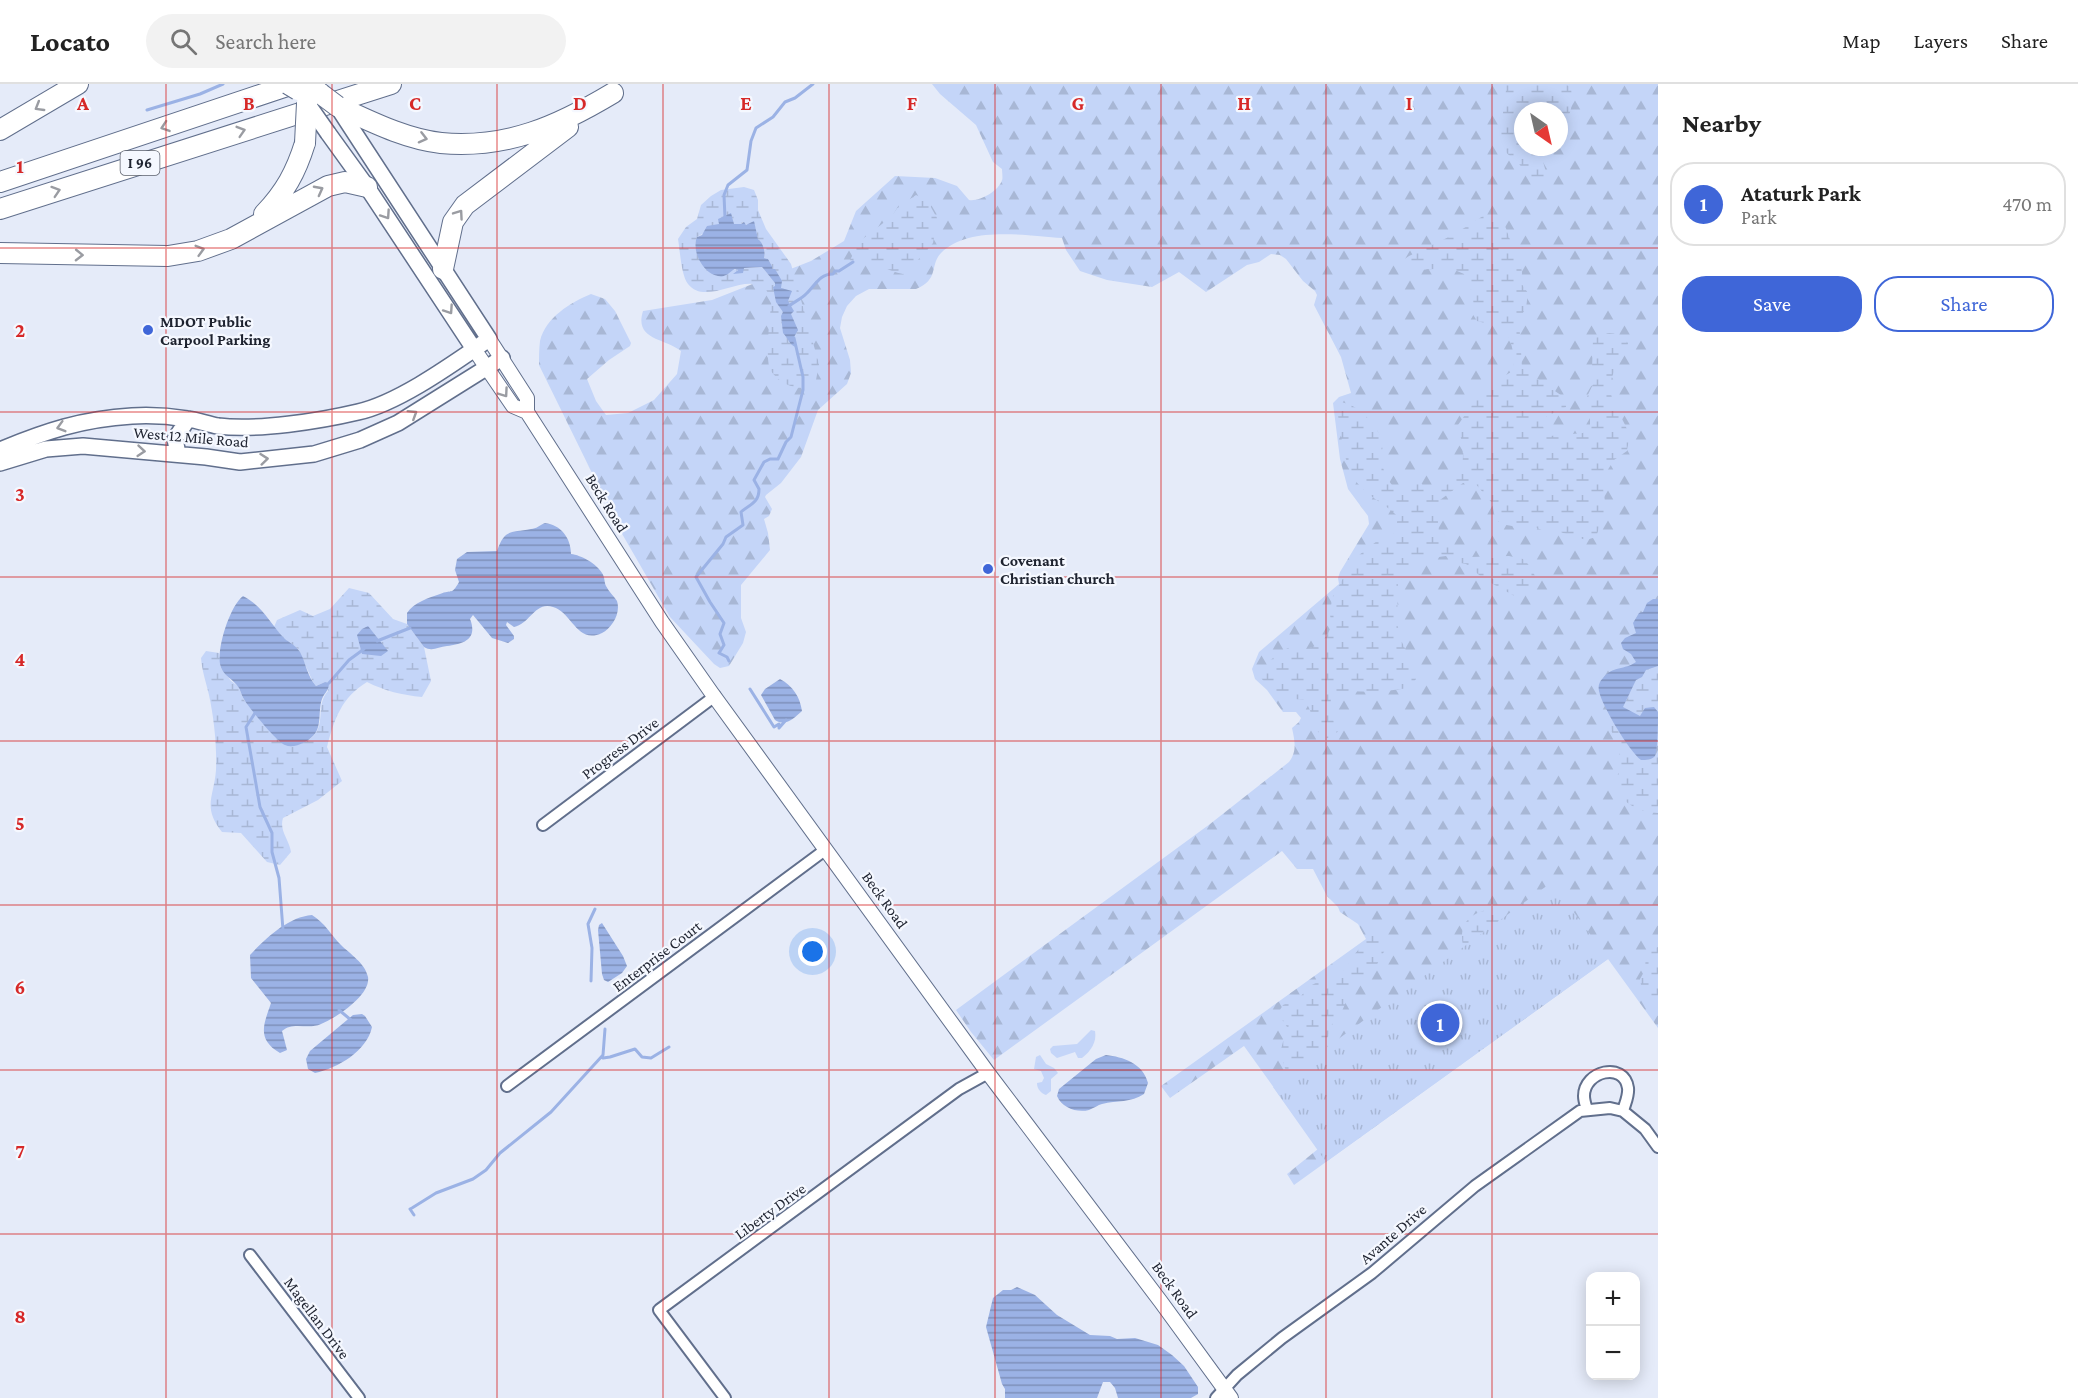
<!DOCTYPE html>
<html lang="en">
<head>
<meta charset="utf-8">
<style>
	body { margin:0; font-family:"Crimson Pro",serif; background:#f2f2f2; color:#222 }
	.controls { position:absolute; right:18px; bottom:18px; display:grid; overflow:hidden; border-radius:12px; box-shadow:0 3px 15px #0003 }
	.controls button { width:54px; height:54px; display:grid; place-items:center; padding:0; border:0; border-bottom:2px solid #e0e0e0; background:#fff; color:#222; font:30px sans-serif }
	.compass { position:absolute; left:1514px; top:18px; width:54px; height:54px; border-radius:50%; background:#fff; box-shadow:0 3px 15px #0003; rotate:146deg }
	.you { position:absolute; left:813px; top:868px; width:21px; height:21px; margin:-15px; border:4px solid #fff; border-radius:50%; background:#1a73e8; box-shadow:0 0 0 9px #1a73e833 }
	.badge { display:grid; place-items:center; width:39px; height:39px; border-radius:50%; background:#3f66d8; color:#fff; font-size:20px; font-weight:700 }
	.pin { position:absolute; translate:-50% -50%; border:3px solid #fff; box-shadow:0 2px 6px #0006 }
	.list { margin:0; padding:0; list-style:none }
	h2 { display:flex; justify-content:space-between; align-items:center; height:78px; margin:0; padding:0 24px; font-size:26px }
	h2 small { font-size:20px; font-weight:400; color:#767676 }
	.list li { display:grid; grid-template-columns:39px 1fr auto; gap:18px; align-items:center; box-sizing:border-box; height:84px; margin:0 12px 12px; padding:0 12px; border:2px solid #e0e0e0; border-radius:24px }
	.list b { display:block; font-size:22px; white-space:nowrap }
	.list p { margin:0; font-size:20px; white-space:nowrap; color:#767676 }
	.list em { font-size:20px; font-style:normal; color:#767676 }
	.actions { display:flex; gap:12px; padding:18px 24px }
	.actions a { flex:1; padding:14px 0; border:2px solid #3f66d8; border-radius:24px; text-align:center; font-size:21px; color:#3f66d8 }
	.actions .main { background:#3f66d8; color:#fff }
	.icon { flex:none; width:33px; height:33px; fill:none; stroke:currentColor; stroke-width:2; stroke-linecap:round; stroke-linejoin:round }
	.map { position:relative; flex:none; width:1658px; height:1314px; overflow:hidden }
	header { display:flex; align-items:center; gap:36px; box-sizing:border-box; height:84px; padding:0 30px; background:#fff; border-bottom:2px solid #e0e0e0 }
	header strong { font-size:28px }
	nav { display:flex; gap:33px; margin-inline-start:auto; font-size:21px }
	.search { width:420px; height:54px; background:#f2f2f2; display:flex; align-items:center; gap:15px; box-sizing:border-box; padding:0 21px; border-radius:33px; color:#767676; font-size:22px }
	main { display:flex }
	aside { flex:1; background:#fff }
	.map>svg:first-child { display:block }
	.green { fill:#c4d5f8 }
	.forest { fill:url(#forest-firs); fill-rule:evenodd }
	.wetland { fill:url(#wetland-marsh); fill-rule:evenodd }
	.park { fill:url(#park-tufts) }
	.water { fill:url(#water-rules) }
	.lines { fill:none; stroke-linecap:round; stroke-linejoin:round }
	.stream { stroke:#9bb2e5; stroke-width:3 }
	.minor-casing { stroke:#616f8c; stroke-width:14 }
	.tertiary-casing { stroke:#616f8c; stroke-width:16 }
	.secondary-casing { stroke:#616f8c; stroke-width:18 }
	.motorway-casing { stroke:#616f8c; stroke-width:22 }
	.minor { stroke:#fff; stroke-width:10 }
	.tertiary { stroke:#fff; stroke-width:14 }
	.secondary { stroke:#fff; stroke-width:15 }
	.motorway { stroke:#fff; stroke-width:20 }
	.secondary-bridge-casing { stroke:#616f8c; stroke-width:18; stroke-linecap:butt }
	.motorway-bridge-casing { stroke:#616f8c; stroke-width:22; stroke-linecap:butt }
	.secondary-bridge { stroke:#fff; stroke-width:15 }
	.motorway-bridge { stroke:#fff; stroke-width:20 }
	.oneway { stroke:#9a9ca2 }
	.grid { fill:none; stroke:#d62828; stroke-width:1.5; stroke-opacity:0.55 }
	.poi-dot { fill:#3f66d8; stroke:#f5f8ff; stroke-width:2 }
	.labels { text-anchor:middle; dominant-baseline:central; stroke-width:4.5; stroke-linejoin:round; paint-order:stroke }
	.shield { fill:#f5f8ff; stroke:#5e636e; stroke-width:1.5 }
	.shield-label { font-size:15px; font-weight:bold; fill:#1e2330 }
	.poi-label { font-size:16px; font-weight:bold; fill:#1e2330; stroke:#f5f8ff; text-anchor:start }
	.street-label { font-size:16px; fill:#1e2330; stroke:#f5f8ff }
	.grid-label { font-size:20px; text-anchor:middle; font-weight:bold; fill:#d62828; stroke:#f5f8ff; stroke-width:4.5; stroke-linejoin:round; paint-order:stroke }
</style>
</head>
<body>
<header>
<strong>Locato</strong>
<div class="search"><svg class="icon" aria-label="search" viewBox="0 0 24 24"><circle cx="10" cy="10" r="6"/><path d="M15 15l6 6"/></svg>Search here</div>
<nav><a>Map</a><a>Layers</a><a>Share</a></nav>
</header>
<main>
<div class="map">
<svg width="1658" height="1314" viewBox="0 0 1658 1314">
	<defs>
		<pattern id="forest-firs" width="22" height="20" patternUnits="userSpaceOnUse" patternTransform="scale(1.5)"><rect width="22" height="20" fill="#c4d5f8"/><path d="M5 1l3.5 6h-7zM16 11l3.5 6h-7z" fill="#a8b7d5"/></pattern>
		<pattern id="wetland-marsh" width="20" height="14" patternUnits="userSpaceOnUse" patternTransform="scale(1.5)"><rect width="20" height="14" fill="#c4d5f8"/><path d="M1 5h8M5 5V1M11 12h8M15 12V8" fill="none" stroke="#a8b7d5"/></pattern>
		<pattern id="park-tufts" width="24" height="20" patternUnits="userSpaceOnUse" patternTransform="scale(1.5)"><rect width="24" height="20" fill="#c4d5f8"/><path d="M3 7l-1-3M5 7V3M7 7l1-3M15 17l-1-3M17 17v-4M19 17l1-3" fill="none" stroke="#a8b7d5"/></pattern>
		<pattern id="water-rules" width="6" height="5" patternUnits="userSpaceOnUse" patternTransform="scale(1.5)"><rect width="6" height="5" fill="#9bb2e5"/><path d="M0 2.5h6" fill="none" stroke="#7e90ba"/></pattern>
	</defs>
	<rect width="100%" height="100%" fill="#e5ebf9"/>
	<!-- green -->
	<path class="green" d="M1091 946 1095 947C1097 958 1091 967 1082 974H1078L1075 968 1057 974 1051 969 1050 965 1053 962 1077 960Z
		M1040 971 1046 980 1054 984 1058 989 1051 995V1007L1046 1011C1041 1009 1037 1005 1037 999L1042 998 1044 994 1041 987 1034 985 1036 973Z"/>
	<!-- forest -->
	<path class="forest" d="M932 0H1658V944L1608 875 1294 1101 1287 1090 1318 1065 1244 962 1170 1014 1161 1002 1366 855 1358 840 1340 828 1338 823 1327 812 1313 785H1297L1282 767 994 976 971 948 956 926 1210 740 1289 678C1297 667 1295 658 1292 644L1299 638 1301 634 1296 628H1283L1267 606 1255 595 1252 585 1259 568 1339 500 1338 494 1340 488 1369 440 1368 432 1348 405 1340 375 1333 319 1339 313 1351 309 1341 273 1314 221 1317 211 1315 207 1303 197 1286 175 1280 171 1271 170 1259 178 1247 181 1206 208 1179 188 1152 203 1107 196 1080 187 1066 166 1062 154C1026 152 969 141 941 169 929 182 940 195 916 205H869L856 212 847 222 842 233 840 244 850 276 851 289 847 300 818 326 801 373 781 399 766 411 765 413 772 425 769 432 764 435 768 449 770 466 741 501V534L746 548 743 559 729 582 720 584 714 580 670 533 621 448 539 281C539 274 539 265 540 257 546 233 570 219 591 210L605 215 615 227 631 259 630 262 609 276 587 295 596 317 606 331 628 329 654 316 677 290 681 267C664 254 634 256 643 227L712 216 811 177 844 157 856 127 895 92 935 94 957 102 969 116C979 118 999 107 1002 96 1003 95 1002 87 1002 85L993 78 976 41 940 10ZM1523 27H1559V63H1523Z"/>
	<!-- wetland -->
	<path class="wetland" d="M1506 0H1566L1571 4C1573 24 1572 30 1559 45V27H1523V63H1546L1541 70 1547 92 1534 100C1526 94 1525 89 1520 81 1516 75 1507 72 1504 65 1496 48 1507 19 1506 0Z
		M744 103 754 106 758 116V126L766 145 791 180 819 280 816 296C808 303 801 306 791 302 784 300 773 292 770 285 765 274 770 229 772 215 769 212 767 206 764 204 744 188 706 223 688 200 681 191 680 166 678 155L686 143 697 135 701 121 711 112 721 106ZM732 133 733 140H741L743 138 744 140 755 143 758 155C763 158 766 169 764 174L768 175 772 182V185L781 204 791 207 788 218 793 227 791 230 798 246 794 253 797 262 795 263C786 254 779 242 783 228L776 218 773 203 775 202V199L762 183 744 184 733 189 737 187V185L730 187 706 185C700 175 692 165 697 153Z
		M916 111 927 116 937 134 933 159 925 169 903 190C884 187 873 173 852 181L850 176 860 157 891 133 898 123Z
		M1497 131 1504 139 1514 167 1520 176 1522 189 1521 199 1528 209 1526 224 1519 235 1522 284 1565 314 1566 323 1541 335 1542 341 1550 352 1583 349 1590 344V329L1585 317 1595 296 1592 285 1593 255C1608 246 1615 247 1628 259 1626 275 1611 285 1610 303 1610 319 1627 339 1629 352 1630 356 1627 363 1627 367L1614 376 1602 395 1606 425C1601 433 1600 443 1596 453L1586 456 1560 448 1544 447 1532 442 1520 440 1512 442 1501 440 1495 434 1492 419 1474 398 1463 399 1440 416 1437 427 1439 449 1450 462 1470 473 1509 472 1523 475 1530 482 1537 496 1518 514 1484 495 1466 480 1456 478 1446 472 1431 474 1412 483 1398 499 1397 538 1400 554 1416 588V595L1409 604 1378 608 1344 607 1331 612 1330 631 1339 645 1335 652 1324 655C1312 644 1314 628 1304 616L1278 613 1261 594 1269 577 1286 565 1293 562 1305 565 1319 561 1327 551 1332 541 1330 531 1332 514 1354 475 1377 457 1395 449 1398 433C1386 420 1370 414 1359 401 1343 384 1341 347 1337 325L1341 318C1363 323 1371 338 1384 356 1379 377 1382 391 1397 407L1406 406 1411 399 1419 398C1427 405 1431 406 1441 403 1470 393 1464 365 1458 341L1478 312 1492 300 1514 286C1514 271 1513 254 1501 243L1477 237 1472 229C1476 215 1471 202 1464 190L1450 184 1418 186 1412 182H1405L1403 176 1409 172 1453 151 1483 132Z
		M349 504 369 509 393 535 407 540 424 563 431 597 422 613C402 611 385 607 367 598 342 613 334 635 327 663L342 697 318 716 283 734C279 747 289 755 291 768L280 781 267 778 241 749 222 748C202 723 214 713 216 686 217 662 214 634 209 611 206 598 202 587 201 574L206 567 219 569 221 584 231 597 238 602 244 616 279 657 303 659C306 657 313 654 315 650 325 637 316 620 328 607L325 598 316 602 313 598 298 565 282 553 274 543 277 536 300 526 313 532 330 525Z
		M1654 582H1658V628L1654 623 1645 625 1640 632 1624 624V620C1635 604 1634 591 1654 582Z
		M1611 634 1635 671 1655 672 1658 666V729C1640 728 1617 719 1617 698 1617 689 1622 678 1620 670 1616 656 1609 649 1611 634Z
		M1496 823 1502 835 1474 870 1463 862C1458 835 1473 829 1496 823Z
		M1372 850 1378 851 1386 864 1375 884 1360 896 1349 911 1342 927 1332 940 1327 956 1328 971C1317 976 1299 991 1286 987L1280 969 1287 943 1278 929 1283 921 1300 913 1310 902 1327 893 1337 891 1346 885 1353 872Z
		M1658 863V920H1648L1643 913 1640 895 1645 886 1646 868Z"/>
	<!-- park -->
	<path class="park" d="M1552 798 1608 875 1326 1078 1273 1003Z"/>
	<!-- water -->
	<path class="water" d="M731 129 734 140H741L744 138 746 141 754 137 758 155C763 158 766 169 764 174L768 175 772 182V185H775L782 197 781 204 792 207 788 217 794 227 791 230 798 246 794 253 796 263C790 262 788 254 783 249L781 232 783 228 776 218 773 203 775 202V199L762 183 744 184 743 189 733 190 738 186 735 185C729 188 726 194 718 192 703 190 691 166 697 153L702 151 707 142 719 140 718 135Z
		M545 439C561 441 571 454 571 470 581 471 597 480 602 489 605 493 604 498 606 502 609 508 614 512 617 517 621 529 612 544 602 549 577 561 572 528 553 523 535 517 530 540 514 543L507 538 506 541 514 552V555L508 559 492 554 473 531 470 535C478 555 464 560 447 562 438 563 432 568 424 563L407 540V529C414 518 429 514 440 510 452 505 451 512 459 498L455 486 457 475 467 468 497 467C505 444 511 449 531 445 536 445 540 441 545 439Z
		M243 512C261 521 269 537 282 552 287 558 295 560 300 568 306 579 307 592 316 602L325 598 329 599C329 607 324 609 322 615 318 626 322 642 314 651 308 658 294 665 285 661 277 658 251 626 245 617 242 613 241 608 239 604 234 595 222 592 220 580 217 563 230 522 243 512Z
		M1653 515H1658V582L1646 586 1642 593 1636 596 1623 623 1640 632 1645 624 1654 623 1658 628C1658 638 1658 665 1655 672 1652 676 1646 676 1641 676 1629 667 1602 622 1599 607 1598 602 1599 598 1603 594 1612 582 1625 586 1636 578L1631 570 1623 565 1621 559 1625 554 1636 549 1633 539 1639 529 1643 528 1647 519Z
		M368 542 388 567 381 572 362 570 357 551 362 545Z
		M780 595C793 602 800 613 802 627 794 634 786 643 775 636L761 611 765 605Z
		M312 831C325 839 331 851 341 861 350 870 365 879 368 893 371 911 336 934 321 940 308 946 293 937 282 947L287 966 280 969C256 955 264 940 271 919L251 894 250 871C266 854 288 833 312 831Z
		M602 839 623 872 627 882 622 889 608 898 604 896 602 890 598 846 599 841Z
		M362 930 365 932 372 943C367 967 338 984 315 989L308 985 306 975 310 967 353 931Z
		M1106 971C1123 973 1143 979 1148 999L1144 1010C1131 1019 1117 1016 1102 1020 1098 1021 1094 1024 1089 1026 1077 1029 1062 1024 1057 1012L1059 1005 1096 975Z
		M1017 1203 1035 1211 1057 1231 1090 1251 1110 1252 1117 1255 1135 1254 1158 1261 1172 1271 1184 1282 1198 1303V1310L1191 1314H1118L1115 1304 1110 1298H1103L1097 1314H1005V1305L1002 1300 986 1243 993 1214 1003 1206H1011Z"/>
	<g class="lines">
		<!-- stream -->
		<path class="stream" d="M147 26 200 10 223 0
			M725 134 724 111 728 101 747 86 751 57 756 44 773 33 785 18 795 14 813 0
			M789 222C794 218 801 215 806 210 815 202 819 190 833 190L835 187H839L853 178
			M377 557 410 544
			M729 577 727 573 719 569 724 561 720 550 724 539 710 518 696 493 723 460 726 453 743 441 741 428C750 420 759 419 759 405L754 396 764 378 770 375H778L786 358 791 353 803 306V293L794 254
			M329 599 349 576 364 565
			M750 605 774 643 779 640V644L786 636
			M255 629 246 643 260 723 272 749V768L279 794 283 846
			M591 897 592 864 588 840 595 825
			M339 926 351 936
			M603 974 610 973 635 965 642 973 651 974 669 963
			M414 1131 410 1125 412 1124 436 1109 473 1095 486 1086 500 1069 551 1028 603 971 605 945"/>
		<!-- minor casing -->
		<g class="minor-casing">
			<path id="minor" d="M543 741 715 612
				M507 1002 825 766
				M1587 1026C1586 1022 1584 1017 1584 1012 1584 987 1624 977 1628 1004 1629 1012 1625 1019 1623 1027
				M250 1171 359 1314
				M725 1314 659 1226 959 1005 988 989
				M1216 1314 1237 1291 1282 1254 1372 1189 1475 1102 1580 1027 1610 1024 1623 1027 1645 1045 1658 1063"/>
		</g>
		<!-- tertiary casing -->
		<g class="tertiary-casing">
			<path id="tertiary" d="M489 255 527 314V328L662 538 711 608 988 989 1161 1218 1231 1314
				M474 265 513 322 527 328"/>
		</g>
		<!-- secondary casing -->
		<g class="secondary-casing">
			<path id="secondary" d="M328 49 367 103 474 265
				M0 366C46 347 82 335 132 332 150 331 169 332 187 335 197 336 207 340 218 342 257 347 320 337 358 328 399 319 454 279 489 255L337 22
				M178 370 175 355 188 335
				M0 379 46 365 83 362 206 373 240 378 314 370 360 356 398 339 502 274"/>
		</g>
		<!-- motorway casing -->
		<g class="motorway-casing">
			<path id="motorway" d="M309 0 321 10
				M337 22C370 37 405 55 441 59 507 65 558 42 613 9
				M0 46 78 0
				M0 98 293 0
				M0 125 391 0
				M264 130C285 108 296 88 305 59
				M0 169 168 172 198 167 231 155 328 102 345 98 367 103
				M443 185 453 138 465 121 568 43"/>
		</g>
		<!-- minor -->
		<use href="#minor" class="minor"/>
		<!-- tertiary -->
		<use href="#tertiary" class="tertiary"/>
		<!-- secondary -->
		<use href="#secondary" class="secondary"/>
		<!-- motorway -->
		<use href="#motorway" class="motorway"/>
		<!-- secondary-bridge casing -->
		<g class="secondary-bridge-casing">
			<path id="secondary-bridge" d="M307 19 328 49"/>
		</g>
		<!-- motorway-bridge casing -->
		<g class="motorway-bridge-casing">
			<path id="motorway-bridge" d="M288 0 298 6
				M321 10 337 22
				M305 59 307 19"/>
		</g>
		<!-- secondary-bridge -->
		<use href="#secondary-bridge" class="secondary-bridge"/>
		<!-- motorway-bridge -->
		<use href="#motorway-bridge" class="motorway-bridge"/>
	</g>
	<!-- one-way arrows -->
	<defs><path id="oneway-chevron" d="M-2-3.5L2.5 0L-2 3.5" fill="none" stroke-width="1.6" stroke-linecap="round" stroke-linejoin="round" transform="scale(1.5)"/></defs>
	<g class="oneway">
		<use href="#oneway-chevron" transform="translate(39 23) rotate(149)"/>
		<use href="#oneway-chevron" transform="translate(165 43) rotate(161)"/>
		<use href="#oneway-chevron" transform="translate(241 47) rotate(-17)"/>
		<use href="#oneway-chevron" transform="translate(423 54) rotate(14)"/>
		<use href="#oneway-chevron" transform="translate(319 106) rotate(-28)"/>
		<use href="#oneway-chevron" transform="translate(56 107) rotate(-18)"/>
		<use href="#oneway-chevron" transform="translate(459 130) rotate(-55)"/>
		<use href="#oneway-chevron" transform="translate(386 131) rotate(56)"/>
		<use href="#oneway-chevron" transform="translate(200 166) rotate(-16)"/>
		<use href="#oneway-chevron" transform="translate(79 171) rotate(1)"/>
		<use href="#oneway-chevron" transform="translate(449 226) rotate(56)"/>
		<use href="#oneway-chevron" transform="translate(504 309) rotate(55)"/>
		<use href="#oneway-chevron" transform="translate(413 330) rotate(-32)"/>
		<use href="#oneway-chevron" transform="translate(61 343) rotate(164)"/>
		<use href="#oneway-chevron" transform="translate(141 367) rotate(5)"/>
		<use href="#oneway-chevron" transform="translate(264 375) rotate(-6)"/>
	</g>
	<!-- grid -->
	<path class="grid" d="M166 0V1314M332 0V1314M497 0V1314M663 0V1314M829 0V1314M995 0V1314M1161 0V1314M1326 0V1314M1492 0V1314M0 164H1658M0 328H1658M0 493H1658M0 657H1658M0 821H1658M0 986H1658M0 1150H1658"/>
	<!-- markers -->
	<g class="poi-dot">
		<circle cx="148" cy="246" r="6"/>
		<circle cx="988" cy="485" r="6"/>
	</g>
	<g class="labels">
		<!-- shield labels -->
		<rect class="shield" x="120.5" y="67" width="39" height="24" rx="4.5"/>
		<g class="shield-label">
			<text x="140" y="79">I 96</text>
		</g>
		<!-- poi labels -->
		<g class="poi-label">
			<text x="160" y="237">MDOT Public<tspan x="160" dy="18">Carpool Parking</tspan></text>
			<text x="1000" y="476">Covenant<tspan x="1000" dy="18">Christian church</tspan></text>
		</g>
		<!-- street labels -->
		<g class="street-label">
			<text transform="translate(191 353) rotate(5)">West 12 Mile Road</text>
			<text transform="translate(607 419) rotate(58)">Beck Road</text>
			<text transform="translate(620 664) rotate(-37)">Progress Drive</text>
			<text transform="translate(885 816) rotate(54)">Beck Road</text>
			<text transform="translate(657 872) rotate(-37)">Enterprise Court</text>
			<text transform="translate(770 1127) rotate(-36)">Liberty Drive</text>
			<text transform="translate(1393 1150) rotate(-41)">Avante Drive</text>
			<text transform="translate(1175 1206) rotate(54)">Beck Road</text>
			<text transform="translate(317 1234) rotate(53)">Magellan Drive</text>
		</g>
	</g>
	<g class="grid-label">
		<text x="83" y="26">A</text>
		<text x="249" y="26">B</text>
		<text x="415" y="26">C</text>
		<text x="580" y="26">D</text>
		<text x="746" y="26">E</text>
		<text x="912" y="26">F</text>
		<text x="1078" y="26">G</text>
		<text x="1244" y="26">H</text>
		<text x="1409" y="26">I</text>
		<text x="20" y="89">1</text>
		<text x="20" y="253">2</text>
		<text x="20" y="417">3</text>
		<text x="20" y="582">4</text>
		<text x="20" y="746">5</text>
		<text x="20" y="910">6</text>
		<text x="20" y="1074">7</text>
		<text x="20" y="1239">8</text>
	</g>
</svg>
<div class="controls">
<button>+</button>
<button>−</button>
</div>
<svg class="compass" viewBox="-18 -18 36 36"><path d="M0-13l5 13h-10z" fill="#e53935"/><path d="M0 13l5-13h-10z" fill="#767676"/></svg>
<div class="you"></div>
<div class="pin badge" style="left:1440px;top:939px">1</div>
</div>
<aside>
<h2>Nearby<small></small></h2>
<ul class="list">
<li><span class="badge">1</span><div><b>Ataturk Park</b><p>Park</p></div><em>470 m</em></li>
</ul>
<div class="actions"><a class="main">Save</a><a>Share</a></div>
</aside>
</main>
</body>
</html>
